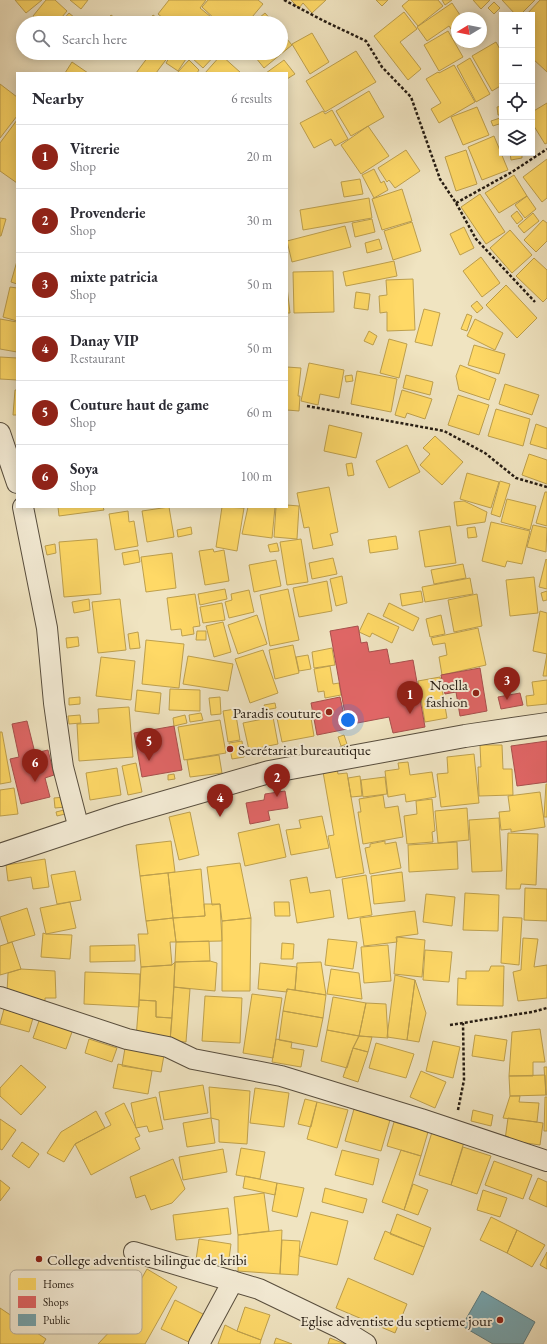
<!DOCTYPE html>
<html lang="en">
<head>
<meta charset="utf-8">
<style>
	body { margin:0; font-family:"EB Garamond",serif; background:#f2f2f3; color:#2b2b33 }
	.controls { position:absolute; right:12px; top:12px; display:grid; overflow:hidden; border-radius:0px; box-shadow:0 2px 10px #0003 }
	.controls button { width:36px; height:36px; display:grid; place-items:center; padding:0; border:0; border-bottom:1px solid #e1e1e2; background:#fff; color:#2b2b33; font:20px sans-serif }
	.compass { position:absolute; left:451px; top:12px; width:36px; height:36px; border-radius:50%; background:#fff; box-shadow:0 2px 10px #0003; rotate:260deg }
	.you { position:absolute; left:348px; top:720px; width:14px; height:14px; margin:-10px; border:3px solid #fff; border-radius:50%; background:#1a73e8; box-shadow:0 0 0 6px #1a73e833 }
	.badge { display:grid; place-items:center; width:26px; height:26px; border-radius:50%; background:#8f2418; color:#fff; font-size:13px; font-weight:700 }
	.pin { position:absolute; translate:-50% -33px; filter:drop-shadow(0 1px 2px #0008) }
	.pin::after { content:''; position:absolute; top:21px; width:14px; height:12px; background:inherit; clip-path:polygon(0 0,100% 0,50% 100%) }
	.list { margin:0; padding:0; list-style:none }
	h2 { display:flex; justify-content:space-between; align-items:center; height:52px; margin:0; padding:0 16px; font-size:17px }
	h2 small { font-size:13px; font-weight:400; color:#7c7c81 }
	.list li { display:grid; grid-template-columns:26px 1fr auto; gap:12px; align-items:center; box-sizing:border-box; height:64px; padding:0 16px; border-top:1px solid #e1e1e2 }
	.list b { display:block; font-size:15px; white-space:nowrap }
	.list p { margin:0; font-size:13px; white-space:nowrap; color:#7c7c81 }
	.list em { font-size:13px; font-style:normal; color:#7c7c81 }
	.icon { flex:none; width:22px; height:22px; fill:none; stroke:currentColor; stroke-width:2; stroke-linecap:round; stroke-linejoin:round }
	.map { position:relative; flex:none; width:547px; height:1344px; overflow:hidden }
	.search { position:absolute; background:#fff; box-shadow:0 2px 10px #0003; left:16px; top:16px; width:272px; height:44px; display:flex; align-items:center; gap:10px; box-sizing:border-box; padding:0 14px; border-radius:22px; color:#7c7c81; font-size:15px }
	.panel { position:absolute; background:#fff; box-shadow:0 2px 10px #0003; left:16px; top:72px; width:272px; height:436px; border-radius:0px }
	.map>svg:first-child { display:block }
	.homes { fill:#ffd966; stroke:#bea04d }
	.shops { fill:#e06666; stroke:#a8504d }
	.public { fill:#76a5af; stroke:#5e7c80 }
	.lines { fill:none; stroke-linecap:round; stroke-linejoin:round }
	.minor-casing { stroke:#584e3e; stroke-width:22 }
	.tertiary-casing { stroke:#584e3e; stroke-width:24 }
	.path { stroke:#251c13; stroke-width:2.5; stroke-dasharray:3 2; stroke-linecap:butt }
	.minor { stroke:#f5edd7; stroke-width:20 }
	.tertiary { stroke:#f5edd7; stroke-width:22 }
	.poi-dot { fill:#8f2418; stroke:#f5edd7; stroke-width:1.5 }
	.labels { text-anchor:middle; dominant-baseline:central; stroke-width:4; stroke-linejoin:round; paint-order:stroke }
	.poi-label { font-size:15px; fill:#251c13; stroke:#f5edd7; text-anchor:end }
	.key { fill:#f5edd7; stroke:#b7ae9c; stroke-width:1 }
	.key-label { font-size:11px; fill:#251c13 }
</style>
</head>
<body>
<div class="map">
<svg width="547" height="1344" viewBox="0 0 547 1344">
	<rect width="100%" height="100%" fill="#f0e4c1"/>
	<filter id="stains"><feTurbulence type="fractalNoise" baseFrequency=".005" numOctaves="4"/><feColorMatrix values="0 0 0 0 .2 0 0 0 0 .09 0 0 0 0 .02 0 0 0 .5 -.17"/></filter>
	<radialGradient id="worn" r=".72"><stop offset=".6" stop-color="#630" stop-opacity="0"/><stop offset="1" stop-color="#630" stop-opacity=".3"/></radialGradient>
	<!-- homes -->
	<path class="homes" d="M15 0H42L26 13Z
		M46 0H55L67 11 57 23H35L37 20 33 16Z
		M70 0H88L81 9Z
		M169 0H206L200 8 216 21 215 23H169L158 14Z
		M208 0H258L263 4 247 23H219L202 7Z
		M291 0H326L312 13 303 3 299 8Z
		M376 0H388L382 6Z
		M409 0H438L443 6 418 26 402 6Z
		M442 0H452L445 5Z
		M473 0H490L481 9Z
		M502 0H535L520 15H516Z
		M540 0H547V72L532 58V15H526Z
		M494 2 500 8 494 14 488 8Z
		M452 3 462 18H457V38L449 26 427 41 417 27Z
		M404 12 417 29 400 42 421 69 408 80 374 36Z
		M69 13 81 23H60Z
		M265 13 274 23H253Z
		M111 15 122 23H105Z
		M153 15 164 23H147Z
		M448 31 463 57 439 71 424 45Z
		M281 32 292 45 264 68 252 53H281Z
		M312 33 329 62 310 74 292 44Z
		M460 42H471L463 47Z
		M496 42 502 53V85L492 91 472 56Z
		M356 51 376 82 325 112 306 81Z
		M62 53H74L69 59Z
		M151 53H171L156 73H136Z
		M172 53H190L178 71 166 63Z
		M196 53H217L203 68 192 58Z
		M221 55 241 73H205Z
		M470 58 490 94 476 102 457 66Z
		M189 60 199 70 197 73H177Z
		M284 60 295 74 287 79V73H266Z
		M72 62 88 73H65Z
		M454 65 475 102 439 123 431 109 441 103 426 79 438 72 439 73Z
		M0 84 17 97V116L0 138Z
		M369 91 384 117 351 136 336 111Z
		M547 103V143L545 144 532 123V112Z
		M502 106V115H498L497 107Z
		M477 107 489 135 463 145 451 117Z
		M332 110 348 139 335 146 331 139 314 148 300 123 323 111 325 114Z
		M500 118 502 123 493 126 491 121Z
		M17 120V183L0 171V143Z
		M368 126 389 156 361 174 341 145Z
		M494 136 508 170 482 180 468 147Z
		M406 150 420 171 395 188 389 180 387 182 378 168Z
		M466 150 477 184 456 191 445 157Z
		M510 153H522V158L511 160Z
		M547 159V198L542 202 523 177Z
		M374 169 381 183 384 181 388 190 374 198 362 175Z
		M514 175 527 196 499 213 485 193Z
		M360 179 363 194 344 197 341 182Z
		M402 189 412 221 382 230 372 199Z
		M480 194 505 232 486 244 461 207Z
		M527 196 536 209 525 218 515 205Z
		M369 198 372 218 303 230 300 210Z
		M517 211 523 219 517 224 511 216Z
		M533 213 539 221 524 233 518 226Z
		M0 218 6 219 1 236H0Z
		M372 219 375 232 355 237 352 223Z
		M543 220 547 223V241L536 252 524 240Z
		M412 222 421 251 393 260 384 231Z
		M345 226 351 247 292 262 287 241Z
		M464 227 474 248 460 255 450 234Z
		M510 230 532 255 512 273 490 248Z
		M379 239 382 249 367 253 365 243Z
		M481 257 500 283 482 297 463 271Z
		M534 258 547 270V298L543 302 516 276Z
		M17 261V284L11 282Z
		M394 261 397 276 346 286 343 272Z
		M333 271 334 312 294 313 293 272Z
		M413 279 415 330 387 331V312L380 313 379 296 387 295 386 280Z
		M506 285 537 318 517 338 486 305Z
		M10 287 17 288V321L3 317Z
		M287 287 290 313H287Z
		M356 292 370 294 368 310 354 308Z
		M477 301 483 308 477 313 471 306Z
		M424 309 440 313 432 346 415 342Z
		M467 314 472 316 467 331 461 329Z
		M0 319 17 322V352L0 349Z
		M475 319 503 333 495 350 467 336Z
		M369 331 377 336 373 345 364 341Z
		M389 339 407 344 399 378 380 373Z
		M474 345 505 354 499 374 468 365Z
		M0 357 17 358V380L0 379Z
		M309 363 344 370 339 398 320 394 318 405 301 401Z
		M460 365 496 379 489 400 459 390 456 376Z
		M287 367 301 368 298 396H300L299 411 287 410Z
		M357 371 397 379 391 412 351 404Z
		M352 375 353 381 346 382 345 376Z
		M406 375 433 382 430 395 403 388Z
		M505 384 539 395 532 415 499 404Z
		M15 390H17V415H13Z
		M402 390 432 399 425 419 407 413 405 418 395 415Z
		M458 395 489 405 479 435 448 425Z
		M496 409 530 419 523 446 488 436Z
		M536 424 547 428V449L530 444Z
		M329 425 362 433 356 458 324 451Z
		M435 436 463 462 442 485 420 465 430 454 423 448Z
		M407 445 420 472 389 488 376 461Z
		M529 454 547 460V484L522 475Z
		M352 463 354 475 348 476 346 464Z
		M467 473 499 482 491 508 460 499Z
		M500 481 510 484 500 517 491 514Z
		M329 487 338 532 330 534 333 545 313 549 309 527 304 528 297 493Z
		M545 492H547V526L536 523Z
		M507 499 536 506 530 530 501 522Z
		M464 501 487 512 485 522 457 526 454 502Z
		M287 505 299 506 297 539 274 537 276 507H287Z
		M58 507H103L104 510 59 516Z
		M169 507 174 537 147 542 142 511Z
		M222 507 244 508 237 551 216 547Z
		M248 507H275L272 538 242 534Z
		M128 511 129 522 134 521 138 546 115 550 109 514Z
		M491 522 530 531 522 564 507 561 505 567 482 561Z
		M533 525 547 528 546 552 527 547Z
		M450 526 456 563 425 567 419 531Z
		M191 527 192 534 178 537 177 530Z
		M475 527 477 537 468 538 467 528Z
		M396 536 398 549 370 553 368 540Z
		M97 539 101 594 64 597 59 542Z
		M301 539 308 582 287 585 280 542Z
		M277 543 279 551 270 552 268 545Z
		M55 544 56 553 47 555 45 546Z
		M213 549 214 552 224 550 229 581 205 585 199 551Z
		M138 550 140 562 124 565 122 553Z
		M172 553 176 588 146 592 141 557Z
		M333 558 337 574 312 579 309 563Z
		M546 559 547 560V589L539 587Z
		M276 560 281 586 254 592 249 565Z
		M463 564 466 578 434 584 431 570Z
		M342 576 347 603 336 606 330 579Z
		M534 577 538 613 510 616 506 580Z
		M470 578 473 594 425 602 422 587Z
		M327 581 332 611 299 617 293 588Z
		M225 589 227 599 200 605 198 594Z
		M288 589 299 640 270 646 260 595Z
		M249 590 254 612 229 618 225 602 232 600 231 594Z
		M421 591 423 602 402 606 400 594Z
		M547 591V600L543 601 541 593Z
		M195 594 200 626 193 627 194 634 182 636 181 629 171 630 167 598Z
		M477 594 482 626 454 632 448 600Z
		M89 599 90 610 74 613 72 602Z
		M120 599 126 650 98 653 92 602Z
		M222 603 225 620 203 623 200 607Z
		M389 603 419 618 413 631 383 616Z
		M540 611 547 613V676H543L547 654 533 651Z
		M368 613 399 627 392 643 372 633 370 637 359 632Z
		M257 615 267 644 238 654 228 625Z
		M441 615 445 634 430 637 426 619Z
		M223 622 231 652 214 657 206 626Z
		M478 628 486 665 442 675 439 657 447 655 445 643 433 645 431 638Z
		M197 631H206V640H196Z
		M138 632 140 648 130 649 128 634Z
		M78 637 79 646 67 648 66 638Z
		M146 640 184 644 179 688 142 684Z
		M293 645 299 673 275 679 269 650Z
		M332 648 335 665 314 668 312 652Z
		M263 650 278 693 250 703 235 659Z
		M308 655 311 669 299 671 296 657Z
		M188 656 233 664 228 691 183 684Z
		M101 657 135 661 131 700 96 696Z
		M330 666 333 684 339 683 341 695 325 698 324 691 318 692 314 669Z
		M440 677 447 718 425 722 418 681Z
		M547 680V704L527 706 526 696 534 695 532 682Z
		M170 689 200 690V711L169 710Z
		M137 690 161 693 159 714 135 711Z
		M80 697V704L69 705V698Z
		M220 697 221 714 211 715 209 698Z
		M275 703 276 708 265 710 264 705Z
		M129 707 133 757 79 761 77 724 99 723 98 709Z
		M235 709 240 740 228 742 223 711Z
		M310 712 314 736 282 742 277 718Z
		M201 713 203 720 190 722 189 715Z
		M80 715 81 723 69 724 68 716Z
		M185 715 187 723 174 726 173 718Z
		M273 717 278 744 249 750 243 723Z
		M220 720 226 753 184 760 178 727Z
		M0 732H2L11 782 0 784Z
		M344 735 347 744 341 746 338 737Z
		M242 741 244 757 232 759 229 743Z
		M480 745H502L503 769H512L513 795 479 796 478 767H481Z
		M474 754 479 803 441 807 437 774 448 773 447 757Z
		M219 755 222 773 190 777 187 760Z
		M408 762 410 775 432 772 436 797 406 802 405 794 388 797 385 771 399 769 398 763Z
		M136 763 142 792 128 795 122 766Z
		M336 763 338 774 347 773 364 873 336 878 328 836 334 835 322 766Z
		M117 768 121 795 90 800 86 773Z
		M174 774 175 779 168 780V775Z
		M360 776 362 796 351 797 348 778Z
		M385 777 387 794 363 797 361 780Z
		M546 784H547V817H544Z
		M14 788 18 814 0 816V790Z
		M540 792 545 827 511 832V829L501 830 499 812 510 811 508 796Z
		M383 795 385 808 398 806 403 837 363 844 358 812H361L359 799Z
		M65 797 66 807 55 808 54 798Z
		M432 799 435 831 432 832 433 842 407 844 404 816 417 814 416 801Z
		M467 808 469 840 438 843 435 811Z
		M64 810 65 814 57 816 56 812Z
		M190 812 199 855 179 860 169 817Z
		M322 816 329 848 291 855 286 830 301 828 299 820Z
		M499 818 502 871 472 872 469 820Z
		M279 824 286 857 245 866 238 833Z
		M508 833 538 834 536 885 521 884 520 889H506Z
		M171 841 175 872 140 876 136 845Z
		M385 841V844L396 842 401 868 370 874 365 848 370 847V844Z
		M457 842 458 869 409 872 408 845Z
		M45 859 49 887 33 889 31 877 8 881 6 865Z
		M240 863 251 918 222 921 220 904 212 905 207 867Z
		M201 869 205 916 173 918 168 873Z
		M75 871 81 900 57 904 51 875Z
		M402 872 405 901 374 904 371 876Z
		M168 873 173 918 146 921 140 876Z
		M366 875 372 915 348 919 342 879Z
		M307 877 310 893 330 890 334 917 297 923 290 880Z
		M525 888 547 889V921L524 920Z
		M465 893 499 895 498 931 463 930Z
		M426 894 455 897 452 926 423 922Z
		M70 902 76 928 46 934 40 908Z
		M274 902H289L290 916H275Z
		M204 904H220L222 941 176 942 173 918 205 916Z
		M27 908 35 935 8 943 0 917Z
		M415 911 418 934 396 937 397 942 364 946 360 918Z
		M503 917 522 918 519 965 501 963Z
		M173 918 176 942H170L172 965 141 967 138 934H148L146 921Z
		M251 918 250 991H222V921Z
		M43 933 46 934 72 935 70 959 41 957Z
		M397 937 425 940 422 977 394 974Z
		M523 938 538 939 534 967 547 965V998L518 1001 513 972 521 970Z
		M328 939 357 942 353 969 325 965Z
		M209 941 210 961 175 962 176 942Z
		M12 942 21 969 0 975V946Z
		M282 943 294 944 293 959H281Z
		M135 945V961L90 962V946Z
		M388 945 391 981 364 983 361 947Z
		M425 950 452 952 449 982 423 980Z
		M210 961 217 963 215 991 174 987 175 962Z
		M175 962 172 1018 156 1017V1001L139 1000 141 967 172 965Z
		M321 962 326 995 295 990 297 963Z
		M260 963 297 967 295 990 287 989V992L258 989Z
		M491 966H504L503 1006 457 1005 458 978 466 979V971H489Z
		M21 969 55 971 56 998H45V1001L7 992 8 973Z
		M331 969 359 973 362 999 327 994Z
		M85 972 140 974 139 1007 84 1004Z
		M395 975 415 980 407 1040 387 1037Z
		M415 980 426 1013 419 1042 407 1040Z
		M174 987 190 989 186 1042 170 1041Z
		M287 989 326 995 323 1018 283 1011Z
		M252 994 282 998 273 1058 243 1053Z
		M205 996 242 998 240 1043 202 1041Z
		M333 997 366 1003 359 1036 327 1030Z
		M139 1000 156 1001V1017L172 1018 170 1041 136 1038Z
		M366 1003 386 1004 388 1038 359 1036Z
		M4 1009 33 1018 29 1032 0 1024Z
		M283 1011 323 1018 317 1047 279 1040Z
		M40 1018 73 1029 66 1049 33 1038Z
		M540 1029 545 1062H533V1076H509L512 1032Z
		M327 1030 359 1036 353 1048 347 1068 321 1061Z
		M475 1035 507 1040 504 1061 472 1056Z
		M359 1036 372 1037 368 1052 353 1048Z
		M89 1039 117 1048 112 1062 85 1053Z
		M276 1039 292 1042 291 1048 304 1050 301 1067 272 1062Z
		M433 1041 460 1047 453 1078 426 1071Z
		M376 1043 414 1054 406 1078 369 1068Z
		M125 1048 164 1055 161 1072 122 1066Z
		M353 1048 368 1052 358 1082 343 1077Z
		M118 1064 152 1071 148 1094 113 1088Z
		M21 1065 46 1087 21 1115 0 1096V1088Z
		M544 1067H547V1095H546Z
		M421 1071 446 1082 435 1108 410 1097Z
		M545 1075 546 1095 510 1096 509 1076Z
		M203 1085 208 1113 164 1120 159 1092Z
		M209 1087 250 1091 247 1144 219 1142V1120L211 1118Z
		M255 1088 289 1093 284 1127 250 1123Z
		M510 1096H520L519 1102 539 1103 537 1122 503 1118Z
		M156 1097 163 1129 149 1132 147 1126 136 1128 131 1103Z
		M545 1097H547V1131H544Z
		M305 1099 317 1102 311 1127 298 1124Z
		M317 1102 348 1110 337 1148 307 1139Z
		M124 1103 140 1136 135 1138 140 1149 91 1175 75 1144 111 1125 105 1113Z
		M354 1109 390 1120 381 1151 345 1141Z
		M473 1110 493 1115 491 1126 471 1121Z
		M96 1111 105 1128 75 1144 64 1162 47 1153 61 1132Z
		M211 1118 215 1143 187 1147 183 1123Z
		M508 1118 543 1123 540 1145 505 1140Z
		M0 1119 16 1130 2 1150 0 1149Z
		M394 1122 428 1132 421 1156 387 1146Z
		M432 1132 464 1142 451 1185 419 1175Z
		M22 1142 39 1154 29 1168 12 1156Z
		M463 1147 491 1156 477 1194 451 1185Z
		M241 1148 265 1152 260 1179 236 1175Z
		M223 1149 227 1172 183 1180 179 1157Z
		M342 1150 379 1159 373 1185 335 1175Z
		M401 1150 421 1156 404 1210 382 1202Z
		M173 1159 185 1189 172 1203 151 1210 145 1195 136 1198 130 1177Z
		M494 1161 532 1175 523 1199 485 1185Z
		M245 1176 277 1183 275 1195 243 1188Z
		M538 1178 547 1182V1207L529 1199Z
		M0 1180 10 1188 0 1201Z
		M277 1183 304 1188 297 1217 272 1211Z
		M413 1184 428 1190 418 1215 404 1210Z
		M325 1188 367 1199 363 1213 322 1202Z
		M483 1190 507 1198 500 1217 477 1210Z
		M264 1193 269 1231 238 1235 234 1197Z
		M228 1208 231 1234 176 1240 173 1215Z
		M311 1212 348 1221 337 1265 299 1256Z
		M397 1214 431 1228 424 1247 390 1234Z
		M491 1217 517 1230 507 1253 480 1240Z
		M282 1230 280 1274 238 1271V1235Z
		M517 1230 545 1245 532 1267 507 1253Z
		M385 1231 424 1247 413 1275 374 1259Z
		M199 1239 231 1244 228 1266 196 1260Z
		M282 1240 300 1241 298 1275 280 1274Z
		M547 1252V1269L540 1265Z
		M147 1269 177 1287 145 1344H98L114 1327Z
		M348 1278 407 1304 395 1333 336 1308Z
		M175 1300 207 1316 193 1344 161 1329Z
		M245 1307 270 1315 261 1340 237 1331Z
		M0 1308 46 1339 43 1344H0Z
		M225 1325 237 1331 261 1340 260 1344H218Z
		M276 1338 292 1344H274Z
		M330 1338 345 1344H328Z"/>
	<!-- shops -->
	<path class="shops" d="M358 626 361 643 367 642 369 652 387 649 390 664 413 660 425 727 393 733 389 717 347 725 330 631Z
		M480 668 487 711 460 716 456 692 445 694 441 675Z
		M520 693 523 705 501 709 498 697Z
		M340 697 347 729 317 735 311 703Z
		M27 721 35 753 48 750 54 775 45 778 50 797 21 804 10 759 19 757 12 724Z
		M174 726 182 770 142 777 134 733Z
		M547 741V782L517 786 511 746Z
		M285 791 288 808 268 811 270 820 250 824 246 803 264 800 265 794Z"/>
	<!-- public -->
	<path class="public" d="M482 1291 535 1322 523 1344H493L462 1326Z"/>
	<g class="lines">
		<!-- minor casing -->
		<g class="minor-casing">
			<path id="minor" d="M0 433 17 483
				M23 507 47 628 54 703 63 767 79 829
				M0 997 127 1039 168 1047 193 1059 281 1076 421 1119 547 1161
				M134 1252 259 1289 340 1328 366 1344
				M199 1344 233 1281"/>
		</g>
		<!-- tertiary casing -->
		<g class="tertiary-casing">
			<path id="tertiary" d="M0 855 120 815 269 772 465 736 547 724"/>
		</g>
		<!-- path -->
		<path class="path" d="M284 0 324 21 366 41 382 67 411 97 440 179 456 203 476 239 535 302
			M456 203 512 172 547 149
			M307 406 444 431 485 453 516 478 547 487
			M450 1025 532 1012 547 1008
			M458 1110 464 1080 463 1023"/>
		<!-- minor -->
		<use href="#minor" class="minor"/>
		<!-- tertiary -->
		<use href="#tertiary" class="tertiary"/>
	</g>
	<!-- markers -->
	<g class="poi-dot">
		<circle cx="476" cy="693" r="4"/>
		<circle cx="329" cy="712" r="4"/>
		<circle cx="230" cy="749" r="4"/>
		<circle cx="39" cy="1259" r="4"/>
		<circle cx="500" cy="1320" r="4"/>
	</g>
	<g class="labels">
		<!-- poi labels -->
		<g class="poi-label">
			<text x="468" y="684">Noella<tspan x="468" dy="17">fashion</tspan></text>
			<text x="321" y="712">Paradis couture</text>
			<text x="238" y="749" text-anchor="start">Secrétariat bureautique</text>
			<text x="47" y="1259" text-anchor="start">College adventiste bilingue de kribi</text>
			<text x="492" y="1320">Eglise adventiste du septieme jour</text>
		</g>
	</g>
	<!-- legend -->
	<rect x="10" y="1270" width="132" height="64" rx="6" class="key"/>
	<rect x="18" y="1278" width="18" height="12" fill="#ffd966"/>
	<rect x="18" y="1296" width="18" height="12" fill="#e06666"/>
	<rect x="18" y="1314" width="18" height="12" fill="#76a5af"/>
	<g class="key-label">
		<text x="43" y="1288">Homes</text>
		<text x="43" y="1306">Shops</text>
		<text x="43" y="1324">Public</text>
	</g>
	<rect width="100%" height="100%" filter="url(#stains)"/>
	<rect width="100%" height="100%" fill="url(#worn)"/>
</svg>
<div class="controls">
<button>+</button>
<button>−</button>
<button><svg class="icon" aria-label="locate" viewBox="0 0 24 24"><circle cx="12" cy="12" r="6"/><path d="M12 2v4M12 18v4M2 12h4M18 12h4"/></svg></button>
<button><svg class="icon" aria-label="layers" viewBox="0 0 24 24"><path d="M12 4l9 5-9 5-9-5zM3 14l9 5 9-5"/></svg></button>
</div>
<svg class="compass" viewBox="-18 -18 36 36"><path d="M0-13l5 13h-10z" fill="#e53935"/><path d="M0 13l5-13h-10z" fill="#7c7c81"/></svg>
<div class="you"></div>
<div class="pin badge" style="left:410px;top:714px">1</div>
<div class="pin badge" style="left:277px;top:797px">2</div>
<div class="pin badge" style="left:507px;top:700px">3</div>
<div class="pin badge" style="left:220px;top:817px">4</div>
<div class="pin badge" style="left:149px;top:761px">5</div>
<div class="pin badge" style="left:35px;top:782px">6</div>
<div class="search"><svg class="icon" aria-label="search" viewBox="0 0 24 24"><circle cx="10" cy="10" r="6"/><path d="M15 15l6 6"/></svg>Search here</div>
<section class="panel">
<h2>Nearby<small>6 results</small></h2>
<ul class="list">
<li><span class="badge">1</span><div><b>Vitrerie</b><p>Shop</p></div><em>20 m</em></li>
<li><span class="badge">2</span><div><b>Provenderie</b><p>Shop</p></div><em>30 m</em></li>
<li><span class="badge">3</span><div><b>mixte patricia</b><p>Shop</p></div><em>50 m</em></li>
<li><span class="badge">4</span><div><b>Danay VIP</b><p>Restaurant</p></div><em>50 m</em></li>
<li><span class="badge">5</span><div><b>Couture haut de game</b><p>Shop</p></div><em>60 m</em></li>
<li><span class="badge">6</span><div><b>Soya</b><p>Shop</p></div><em>100 m</em></li>
</ul>
</section>
</div>
</body>
</html>
